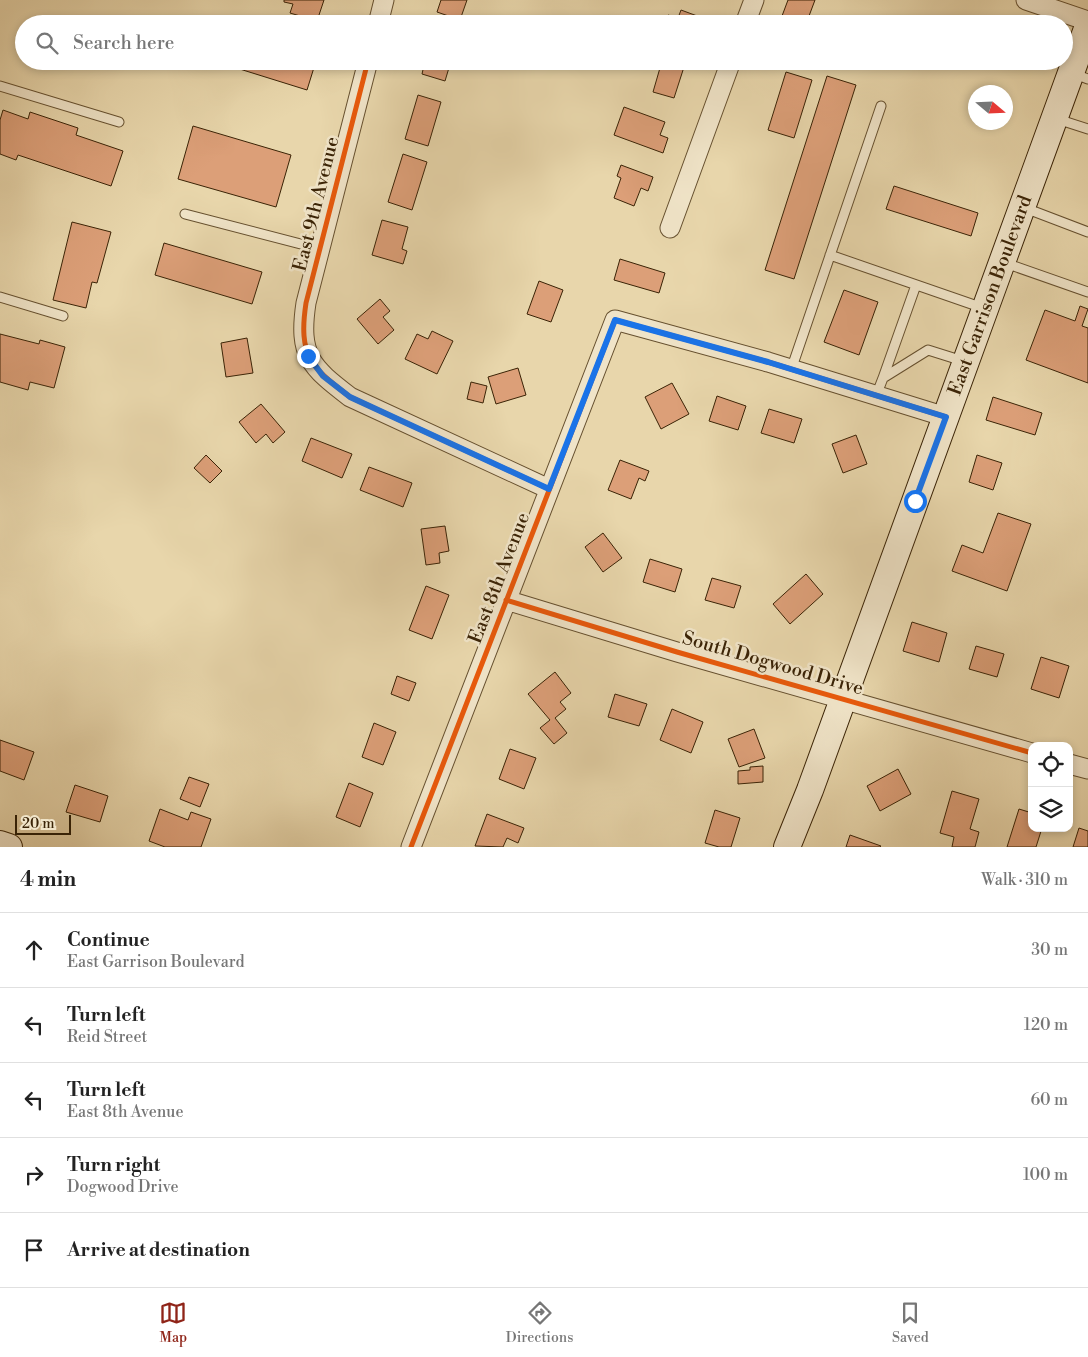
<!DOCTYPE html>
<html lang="en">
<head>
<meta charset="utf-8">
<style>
	body { margin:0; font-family:"Libre Bodoni",serif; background:#f6f6f6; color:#222 }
	.controls { position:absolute; right:15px; bottom:15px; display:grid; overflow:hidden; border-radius:10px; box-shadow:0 2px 8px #0003 }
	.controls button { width:45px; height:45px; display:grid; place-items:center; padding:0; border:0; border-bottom:1px solid #e0e0e0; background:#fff; color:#222; font:25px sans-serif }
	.compass { position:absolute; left:968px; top:85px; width:45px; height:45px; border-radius:50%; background:#fff; box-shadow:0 2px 8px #0003; rotate:109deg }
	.scale { position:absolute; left:15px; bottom:12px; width:56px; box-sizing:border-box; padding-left:5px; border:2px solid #3a2306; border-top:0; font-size:14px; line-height:18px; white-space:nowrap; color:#3a2306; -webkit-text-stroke:4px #f0e4c8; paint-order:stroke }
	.stop { position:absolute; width:15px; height:15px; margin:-11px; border:4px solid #1a73e8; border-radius:50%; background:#fff }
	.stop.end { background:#1a73e8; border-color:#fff; box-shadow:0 1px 5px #0008 }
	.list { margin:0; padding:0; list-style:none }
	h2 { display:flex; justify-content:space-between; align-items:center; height:65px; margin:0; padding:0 20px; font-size:21px }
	h2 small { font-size:16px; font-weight:400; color:#767676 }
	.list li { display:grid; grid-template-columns:32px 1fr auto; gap:15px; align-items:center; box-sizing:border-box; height:75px; padding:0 20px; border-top:1px solid #e0e0e0 }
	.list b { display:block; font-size:19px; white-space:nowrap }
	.list p { margin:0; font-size:16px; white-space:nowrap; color:#767676 }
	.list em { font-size:16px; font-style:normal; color:#767676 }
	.icon { flex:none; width:28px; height:28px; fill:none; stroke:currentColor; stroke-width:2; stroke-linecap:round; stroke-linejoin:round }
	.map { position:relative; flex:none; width:1088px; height:847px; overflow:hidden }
	.search { position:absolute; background:#fff; box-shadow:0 2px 8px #0003; left:15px; right:15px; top:15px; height:55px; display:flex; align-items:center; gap:12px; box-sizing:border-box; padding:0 18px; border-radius:28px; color:#767676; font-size:19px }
	.sheet { height:440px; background:#fff }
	nav { display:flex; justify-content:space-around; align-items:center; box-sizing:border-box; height:70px; border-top:1px solid #e0e0e0; background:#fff; font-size:14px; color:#767676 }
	nav a { display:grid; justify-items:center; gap:2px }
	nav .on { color:#8f2418 }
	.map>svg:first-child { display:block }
	.building { fill:#dc9f78; stroke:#3a2306 }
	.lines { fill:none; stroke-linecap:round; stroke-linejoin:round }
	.lane-casing { stroke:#66502f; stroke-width:11 }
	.street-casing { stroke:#66502f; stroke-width:21 }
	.secondary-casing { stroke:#3a2306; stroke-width:28 }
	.lane { stroke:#f0e4c8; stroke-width:9 }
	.street { stroke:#f0e4c8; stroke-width:19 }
	.secondary { stroke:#f0e4c8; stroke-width:26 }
	.cycleway-casing { stroke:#f0e4c8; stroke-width:8 }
	.cycleway { stroke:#e8590c; stroke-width:5 }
	.route { stroke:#1a73e8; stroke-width:6 }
	.labels { text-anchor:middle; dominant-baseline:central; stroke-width:5; stroke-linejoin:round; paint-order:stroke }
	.street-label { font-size:19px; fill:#3a2306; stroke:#f0e4c8 }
</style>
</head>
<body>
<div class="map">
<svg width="1088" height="847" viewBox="0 0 1088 847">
	<rect width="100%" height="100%" fill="#e8d6ab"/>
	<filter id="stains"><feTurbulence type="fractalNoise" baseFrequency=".004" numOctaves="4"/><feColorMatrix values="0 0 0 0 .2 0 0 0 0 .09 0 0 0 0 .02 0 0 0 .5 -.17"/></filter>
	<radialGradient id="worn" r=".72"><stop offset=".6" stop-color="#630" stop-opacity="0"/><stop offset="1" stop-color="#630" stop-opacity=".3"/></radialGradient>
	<!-- building -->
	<path class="building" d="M284 0H324L317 21 290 13 293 4 284 2Z
		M441 0H467L460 20 437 12Z
		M788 0H815L806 24H779Z
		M681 10 700 17 698 24H664L668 15 678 18Z
		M214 61H316L307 90Z
		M425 61H451L445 81 422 74Z
		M662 61 684 67 674 98 653 92Z
		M786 72 812 80 794 138 768 130Z
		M827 76 856 85 794 279 765 270Z
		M418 95 441 102 428 146 405 139Z
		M624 107 665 122 660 135 668 138 663 153 614 135Z
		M3 110 28 119 30 112 78 128 76 135 123 151 111 186 18 155 16 160 0 154V120Z
		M193 126 291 155 276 207 178 179Z
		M403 154 427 162 412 210 388 202Z
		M621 165 653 177 648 191 641 188 634 206 614 198 621 178 617 176Z
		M894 186 978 213 971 236 886 209Z
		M382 220 408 227 402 249 407 251 403 264 372 255Z
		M72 222 111 232 97 283 92 282 86 308 53 300Z
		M164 243 262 272 252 304 155 275Z
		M620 259 665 273 659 293 614 280Z
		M539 281 563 290 551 322 527 314Z
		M844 290 878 302 859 355 824 342Z
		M380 299 390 311 383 317 394 330 378 344 357 319Z
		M1080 306 1088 309 1082 326 1088 328V383L1026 360 1045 310 1075 321Z
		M432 331 453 341 437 374 405 359 417 334 428 339Z
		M0 334 39 344 40 340 65 347 54 388 30 382 28 390 0 382Z
		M247 338 253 373 226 377 221 343Z
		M518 368 526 395 496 404 488 377Z
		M471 382 487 386 483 403 467 399Z
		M672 383 689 414 661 429 645 397Z
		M717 396 746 406 738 430 709 421Z
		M993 397 1042 413 1035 435 986 420Z
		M261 404 285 432 273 443 266 434 256 443 239 422Z
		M769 409 802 419 794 443 761 433Z
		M856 435 867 464 843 473 832 444Z
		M311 438 352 454 342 478 302 461Z
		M206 455 222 471 210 483 194 468Z
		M977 455 1002 463 993 490 969 482Z
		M620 460 649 471 645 481 639 478 631 499 608 490Z
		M369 467 412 483 403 507 360 490Z
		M998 513 1031 524 1007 591 952 571 962 545 983 553Z
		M445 526 449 551 439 553 440 563 426 565 421 529Z
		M603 533 622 558 603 572 585 547Z
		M650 559 682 569 675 592 643 582Z
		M806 574 823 594 790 624 773 604Z
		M712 578 741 586 734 608 705 600Z
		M426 586 449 595 432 639 409 630Z
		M912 622 947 633 939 662 903 651Z
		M976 646 1004 654 997 677 969 669Z
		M1041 657 1069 666 1059 698 1031 689Z
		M555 672 571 693 560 702 566 709 555 718 567 733 554 744 540 728 550 720 528 694Z
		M397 676 416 683 409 701 391 694Z
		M615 694 647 704 639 726 608 717Z
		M672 709 703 722 691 753 660 740Z
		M374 723 396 732 383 765 362 757Z
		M754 729 765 758 739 767 728 739Z
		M0 740 34 752 24 780 0 771Z
		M510 749 536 758 524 789 499 779Z
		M763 766V782L738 784V771L750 770V767Z
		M898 769 911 794 880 811 867 786Z
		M189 777 209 784 200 807 180 799Z
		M349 783 373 793 360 827 336 817Z
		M75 785 108 796 100 822 66 812Z
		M952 791 979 799 970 829 979 832 975 847H952L954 837 940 833Z
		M160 809 188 820 191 812 211 819 201 847H165L149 841Z
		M1019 809 1032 813V828H1042L1036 847H1007Z
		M715 810 740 818 731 847H719L705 843Z
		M487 814 524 828 518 843 507 838 503 847 475 846Z
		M1079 828 1088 831V847H1073Z
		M850 835 881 846 880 847H846Z"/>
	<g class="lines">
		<!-- lane casing -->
		<g class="lane-casing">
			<path id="lane" d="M1072 73 1088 79
				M0 86 119 122
				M1057 119 1088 129
				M1025 208 1088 232
				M185 214 320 249
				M830 255 983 308
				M1005 263 1088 292
				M0 297 63 316
				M791 370 881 106
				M883 378 916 285
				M876 396 883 378 928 350 963 361"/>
		</g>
		<!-- street casing -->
		<g class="street-casing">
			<path id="street" d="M1026 0 1088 21
				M378 24 384 0
				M745 24 754 0
				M368 61 306 303C298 356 311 367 350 397L549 489
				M670 228 731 61
				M506 600 677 652 1032 753
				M1069 764 1088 769
				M411 847 615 320 768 362 946 417"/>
		</g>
		<!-- secondary casing -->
		<g class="secondary-casing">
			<g id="secondary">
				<path d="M0 844 9 847"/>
				<path id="s1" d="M787 847 810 790 1088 26"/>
			</g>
		</g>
		<!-- lane -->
		<use href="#lane" class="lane"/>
		<!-- street -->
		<use href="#street" class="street"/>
		<!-- secondary -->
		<use href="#secondary" class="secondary"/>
		<!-- cycleway casing -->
		<g class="cycleway-casing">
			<path id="cycleway" d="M368 61 306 303C298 356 311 367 350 397L549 489
				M506 600 677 652 1032 753
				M411 847 615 320 768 362 946 417"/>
		</g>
		<!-- cycleway -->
		<use href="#cycleway" class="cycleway"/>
	</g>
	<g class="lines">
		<!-- route -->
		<path class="route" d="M308 356 323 376 350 397 549 489 615 320 768 362 946 417 915 501"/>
	</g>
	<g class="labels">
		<!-- street labels -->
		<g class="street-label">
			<text transform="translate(316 204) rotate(-76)">East 9th Avenue</text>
			<text stroke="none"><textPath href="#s1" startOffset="588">East Garrison Boulevard</textPath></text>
			<text transform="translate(499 578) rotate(-69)">East 8th Avenue</text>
			<text transform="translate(773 663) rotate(16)">South Dogwood Drive</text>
		</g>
	</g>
	<rect width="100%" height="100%" filter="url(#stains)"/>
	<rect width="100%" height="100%" fill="url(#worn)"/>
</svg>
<div class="controls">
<button><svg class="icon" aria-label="locate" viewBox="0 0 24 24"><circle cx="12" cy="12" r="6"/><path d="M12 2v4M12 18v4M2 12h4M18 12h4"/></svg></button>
<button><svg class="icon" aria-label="layers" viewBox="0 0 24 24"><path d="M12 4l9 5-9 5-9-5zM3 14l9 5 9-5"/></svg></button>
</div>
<svg class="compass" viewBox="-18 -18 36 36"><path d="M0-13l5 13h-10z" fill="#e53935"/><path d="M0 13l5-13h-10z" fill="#767676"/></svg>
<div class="scale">20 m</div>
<div class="stop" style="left:915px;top:501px"></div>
<div class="stop end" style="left:308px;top:356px"></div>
<div class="search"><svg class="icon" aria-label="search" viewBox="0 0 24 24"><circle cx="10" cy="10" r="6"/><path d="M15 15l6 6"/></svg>Search here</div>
</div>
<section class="sheet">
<h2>4 min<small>Walk · 310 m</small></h2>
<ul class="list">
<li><svg class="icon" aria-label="ahead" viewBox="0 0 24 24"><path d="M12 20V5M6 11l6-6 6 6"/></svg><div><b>Continue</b><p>East Garrison Boulevard</p></div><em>30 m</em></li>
<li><svg class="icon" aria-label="left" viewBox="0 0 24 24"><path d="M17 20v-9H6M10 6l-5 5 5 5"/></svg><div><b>Turn left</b><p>Reid Street</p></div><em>120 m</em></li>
<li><svg class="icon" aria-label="left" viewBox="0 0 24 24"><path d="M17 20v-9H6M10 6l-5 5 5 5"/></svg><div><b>Turn left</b><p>East 8th Avenue</p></div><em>60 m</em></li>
<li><svg class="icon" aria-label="right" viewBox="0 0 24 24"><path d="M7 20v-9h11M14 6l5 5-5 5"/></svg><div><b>Turn right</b><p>Dogwood Drive</p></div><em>100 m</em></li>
<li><svg class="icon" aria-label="arrive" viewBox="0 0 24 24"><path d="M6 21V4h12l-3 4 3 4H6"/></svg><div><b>Arrive at destination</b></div></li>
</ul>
</section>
<nav>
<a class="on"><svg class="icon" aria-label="map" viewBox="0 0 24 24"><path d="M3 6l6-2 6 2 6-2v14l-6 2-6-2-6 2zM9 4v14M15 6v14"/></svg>Map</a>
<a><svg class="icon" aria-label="directions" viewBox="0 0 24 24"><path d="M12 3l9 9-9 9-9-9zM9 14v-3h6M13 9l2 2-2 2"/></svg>Directions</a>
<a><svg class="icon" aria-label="saved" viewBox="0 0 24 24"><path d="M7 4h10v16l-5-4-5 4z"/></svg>Saved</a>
</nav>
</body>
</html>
